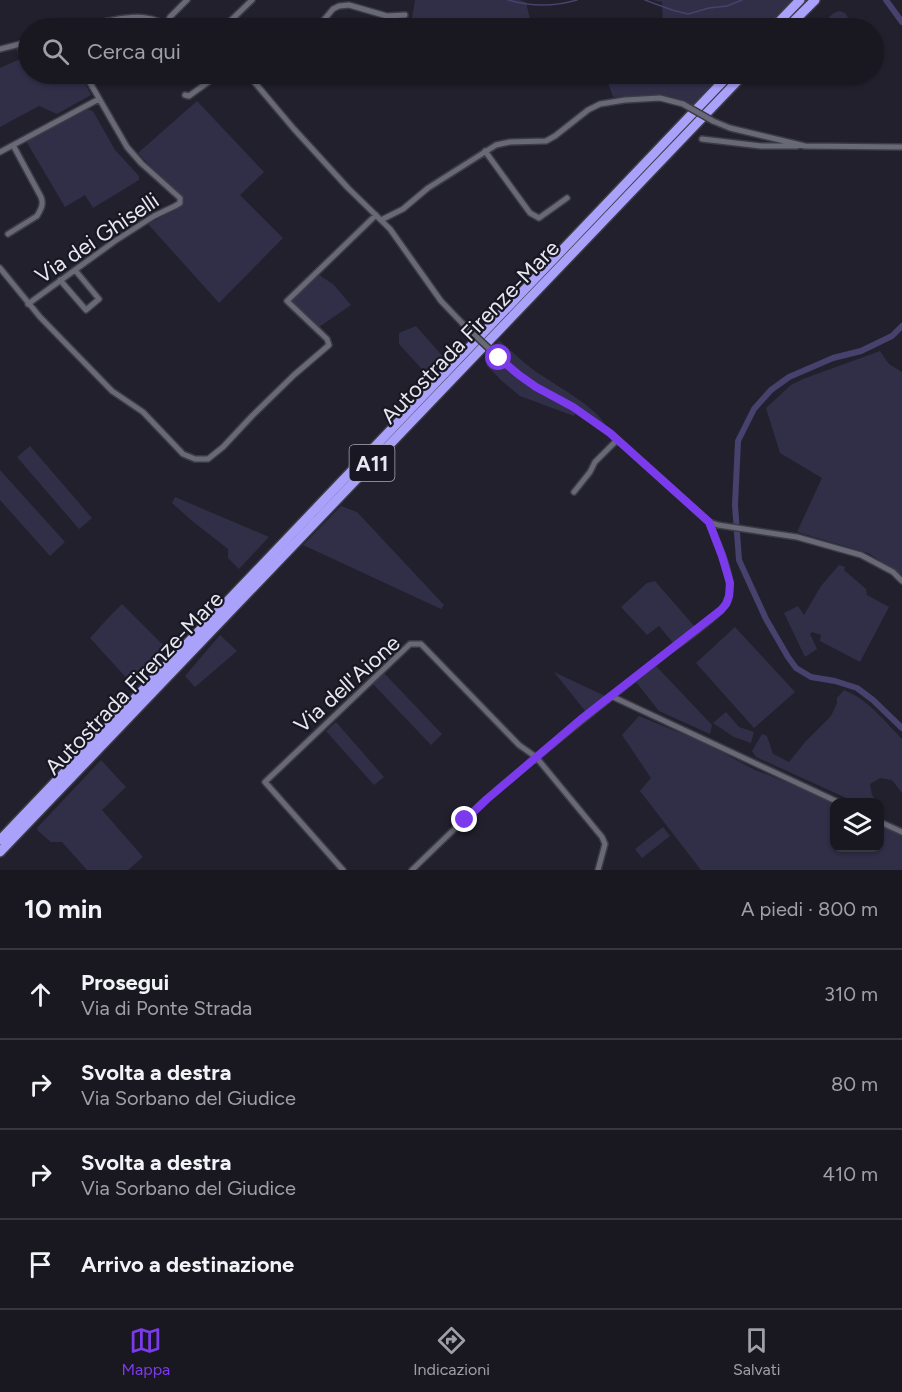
<!DOCTYPE html>
<html lang="it">
<head>
<meta charset="utf-8">
<style>
	body { margin:0; font-family:Figtree,sans-serif; background:#26252e; color:#f1f3f6 }
	.controls { position:absolute; right:18px; bottom:18px; display:grid; overflow:hidden; border-radius:12px; box-shadow:0 2px 4px #0004 }
	.controls button { width:54px; height:54px; display:grid; place-items:center; padding:0; border:0; border-bottom:2px solid #37373f; background:#191821; color:#f1f3f6; font:30px sans-serif }
	.stop { position:absolute; width:18px; height:18px; margin:-14px; border:4px solid #7c3aed; border-radius:50%; background:#fff }
	.stop.end { background:#7c3aed; border-color:#fff; box-shadow:0 2px 6px #0008 }
	.list { margin:0; padding:0; list-style:none }
	h2 { display:flex; justify-content:space-between; align-items:center; height:78px; margin:0; padding:0 24px; font-size:26px }
	h2 small { font-size:20px; font-weight:400; color:#9fa0a5 }
	.list li { display:grid; grid-template-columns:39px 1fr auto; gap:18px; align-items:center; box-sizing:border-box; height:90px; padding:0 24px; border-top:2px solid #37373f }
	.list b { display:block; font-size:22px; white-space:nowrap }
	.list p { margin:0; font-size:20px; white-space:nowrap; color:#9fa0a5 }
	.list em { font-size:20px; font-style:normal; color:#9fa0a5 }
	.icon { flex:none; width:33px; height:33px; fill:none; stroke:currentColor; stroke-width:2; stroke-linecap:round; stroke-linejoin:round }
	.map { position:relative; flex:none; width:902px; height:870px; overflow:hidden }
	.search { position:absolute; background:#191821; box-shadow:0 2px 4px #0004; left:18px; right:18px; top:18px; height:66px; display:flex; align-items:center; gap:15px; box-sizing:border-box; padding:0 21px; border-radius:33px; color:#9fa0a5; font-size:22px }
	.sheet { height:438px; background:#191821 }
	nav { display:flex; justify-content:space-around; align-items:center; box-sizing:border-box; height:84px; border-top:2px solid #37373f; background:#191821; font-size:16px; color:#9fa0a5 }
	nav a { display:grid; justify-items:center; gap:3px }
	nav .on { color:#7c3aed }
	.map>svg:first-child { display:block }
	.green { fill:#312f48 }
	.lines { fill:none; stroke-linecap:round; stroke-linejoin:round }
	.stream { stroke:#46416d; stroke-width:1.5 }
	.canal { stroke:#46416d; stroke-width:6 }
	.minor-casing { stroke:#3b3b45; stroke-width:8 }
	.motorway-casing { stroke:#3b3b45; stroke-width:12 }
	.minor { stroke:#686876; stroke-width:5 }
	.motorway { stroke:#aaa1fa; stroke-width:9 }
	.minor-bridge-casing { stroke:#3b3b45; stroke-width:8; stroke-linecap:butt }
	.minor-bridge { stroke:#686876; stroke-width:5 }
	.route { stroke:#7c3aed; stroke-width:8 }
	.labels { text-anchor:middle; dominant-baseline:central; stroke-width:4.5; stroke-linejoin:round; paint-order:stroke }
	.shield { fill:#181723; stroke:#a9a9b2; stroke-width:1.5 }
	.shield-label { font-size:21px; font-weight:bold; fill:#e7e7ef }
	.street-label { font-size:22px; fill:#e7e7ef; stroke:#181723 }
</style>
</head>
<body>
<div class="map">
<svg width="902" height="870" viewBox="0 0 902 870">
	<rect width="100%" height="100%" fill="#21202c"/>
	<!-- green -->
	<path class="green" d="M415 0H519L526 2 532 28H449L412 18Z
		M653 0H793L766 28H663L662 2Z
		M839 11 845 13 855 28H823C825 21 831 13 839 11Z
		M28 45V74H80L91 95 57 114 39 106 0 127V68L20 59 16 49Z
		M605 74H723L693 106 671 97 652 95 613 97Z
		M197 101 264 172 240 195 283 238 219 303 148 224 182 206 184 200 138 153Z
		M85 109 93 111 115 150 139 176V180L93 208 85 195 65 207 26 141Z
		M319 275 333 284 351 305 319 327 292 301Z
		M416 326 446 360 430 378 399 344V333Z
		M499 340C511 351 523 362 535 371 552 383 598 408 606 426L559 397 524 378 491 349Z
		M880 351 889 364 902 372V575L868 553 797 532 822 478 780 453 766 408 791 385 803 379Z
		M491 356 529 386 576 412 574 416 520 396 502 381 486 365Z
		M30 446 92 518 79 529 17 457Z
		M0 470 65 542 50 556 0 500Z
		M175 497 269 537 239 569 228 558V549L191 520 172 503Z
		M341 506 357 512 444 605 441 609 303 545Z
		M839 565 845 567 844 570 866 589 867 595 889 607 860 662 820 641 821 635 812 632 810 634 817 649 805 657 784 613 798 606 804 615 821 586Z
		M655 581 695 627 674 644 659 626 647 635 621 607 647 583Z
		M122 604 165 647 131 683 90 638 108 618Z
		M735 627 795 692 754 728 696 663Z
		M220 635 237 651 195 687 185 676Z
		M656 666 712 725 710 734 659 711 636 682Z
		M554 672 605 696 586 712Z
		M384 673 442 734 431 745 373 684Z
		M844 690C869 700 883 720 902 739V793L892 780 880 778 870 784 872 795 878 802H855L756 757 752 751 762 734 767 736 773 754 789 762 806 741 831 716 837 703V698Z
		M726 712 739 727 754 732 751 743 734 737 713 723Z
		M639 716 707 744 753 769 803 789 834 803V848H880V824L902 834V870H701L640 791 651 778 622 735Z
		M336 722 384 777 374 785 326 731Z
		M101 760 126 787 102 810 143 857 128 870H87L62 842H51L38 831 37 828Z
		M663 827 670 836 642 858 635 849Z"/>
	<g class="lines">
		<!-- stream -->
		<path class="stream" d="M508 0C532 7 553 7 577 0
			M645 0 672 10 688 14 709 8 727 6 742 0"/>
		<!-- canal -->
		<path class="canal" d="M886 0 902 22
			M902 326 892 336 861 351 833 358 789 377 771 390 754 409 738 441 735 505 739 560 766 619 788 657 796 668 811 677 835 681 857 688 873 700 902 728"/>
		<!-- minor casing -->
		<g class="minor-casing">
			<path id="minor" d="M167 25 170 17 187 0
				M81 28C99 23 128 15 146 18 155 19 165 24 172 28
				M223 28 252 0
				M317 28 333 9 339 6 349 5 387 16 405 15
				M0 49 28 42
				M245 74 250 77 294 129 348 188 390 229 441 301 463 324
				M250 77 264 74
				M185 95 189 96 211 80 217 74
				M713 121 730 128 805 146 902 147
				M702 139 761 146H797
				M485 151 530 213 539 218 567 198
				M0 152 99 99
				M381 220 403 209 428 188 496 145 510 142 546 141 555 136 588 110 600 104 625 100 660 98 683 104
				M8 234 37 216C41 209 44 204 41 197L13 145
				M0 268 40 317 112 391 143 412 183 454 195 459H208L223 447 252 416 294 375 329 345 327 339 287 301 376 215
				M60 280 86 310 99 299 75 270
				M28 304 115 241 154 216 175 206 180 203V198L141 163 127 147 85 74
				M499 358 519 375 536 387 573 407 610 433 709 522 718 525 797 537 861 555 893 572 902 581
				M574 492 590 472 595 462 617 440
				M611 696 838 802
				M880 822 902 832
				M343 870 265 782 410 644H421L519 745 536 757 602 837 605 844 598 870
				M412 870C437 846 462 821 488 798 547 747 608 699 669 651 683 641 722 614 728 601 736 579 717 543 709 522"/>
		</g>
		<!-- motorway casing -->
		<g class="motorway-casing">
			<path id="motorway" d="M773 28 800 0
				M787 28 815 0
				M0 840 730 74
				M0 852 744 74"/>
		</g>
		<!-- minor -->
		<use href="#minor" class="minor"/>
		<!-- motorway -->
		<use href="#motorway" class="motorway"/>
		<!-- minor-bridge casing -->
		<g class="minor-bridge-casing">
			<path id="minor-bridge" d="M683 104 713 121
				M463 324 499 358"/>
		</g>
		<!-- minor-bridge -->
		<use href="#minor-bridge" class="minor-bridge"/>
	</g>
	<g class="lines">
		<!-- route -->
		<path class="route" d="M465 820 487 799 580 720 721 610 726 604 729 596 730 583 722 556 709 522 610 433 573 407 536 387 519 375 499 358"/>
	</g>
	<g class="labels">
		<!-- shield labels -->
		<rect class="shield" x="349.5" y="445" width="45" height="36" rx="4.5"/>
		<g class="shield-label">
			<text x="372" y="463">A11</text>
		</g>
		<!-- street labels -->
		<g class="street-label">
			<text transform="translate(97 238) rotate(-34)">Via dei Ghiselli</text>
			<text transform="translate(470 332) rotate(-46)">Autostrada Firenze-Mare</text>
			<text transform="translate(134 683) rotate(-46)">Autostrada Firenze-Mare</text>
			<text transform="translate(347 684) rotate(-42)">Via dell'Aione</text>
		</g>
	</g>
</svg>
<div class="controls">
<button><svg class="icon" aria-label="layers" viewBox="0 0 24 24"><path d="M12 4l9 5-9 5-9-5zM3 14l9 5 9-5"/></svg></button>
</div>
<div class="stop" style="left:499px;top:358px"></div>
<div class="stop end" style="left:465px;top:820px"></div>
<div class="search"><svg class="icon" aria-label="search" viewBox="0 0 24 24"><circle cx="10" cy="10" r="6"/><path d="M15 15l6 6"/></svg>Cerca qui</div>
</div>
<section class="sheet">
<h2>10 min<small>A piedi · 800 m</small></h2>
<ul class="list">
<li><svg class="icon" aria-label="ahead" viewBox="0 0 24 24"><path d="M12 20V5M6 11l6-6 6 6"/></svg><div><b>Prosegui</b><p>Via di Ponte Strada</p></div><em>310 m</em></li>
<li><svg class="icon" aria-label="right" viewBox="0 0 24 24"><path d="M7 20v-9h11M14 6l5 5-5 5"/></svg><div><b>Svolta a destra</b><p>Via Sorbano del Giudice</p></div><em>80 m</em></li>
<li><svg class="icon" aria-label="right" viewBox="0 0 24 24"><path d="M7 20v-9h11M14 6l5 5-5 5"/></svg><div><b>Svolta a destra</b><p>Via Sorbano del Giudice</p></div><em>410 m</em></li>
<li><svg class="icon" aria-label="arrive" viewBox="0 0 24 24"><path d="M6 21V4h12l-3 4 3 4H6"/></svg><div><b>Arrivo a destinazione</b></div></li>
</ul>
</section>
<nav>
<a class="on"><svg class="icon" aria-label="map" viewBox="0 0 24 24"><path d="M3 6l6-2 6 2 6-2v14l-6 2-6-2-6 2zM9 4v14M15 6v14"/></svg>Mappa</a>
<a><svg class="icon" aria-label="directions" viewBox="0 0 24 24"><path d="M12 3l9 9-9 9-9-9zM9 14v-3h6M13 9l2 2-2 2"/></svg>Indicazioni</a>
<a><svg class="icon" aria-label="saved" viewBox="0 0 24 24"><path d="M7 4h10v16l-5-4-5 4z"/></svg>Salvati</a>
</nav>
</body>
</html>
